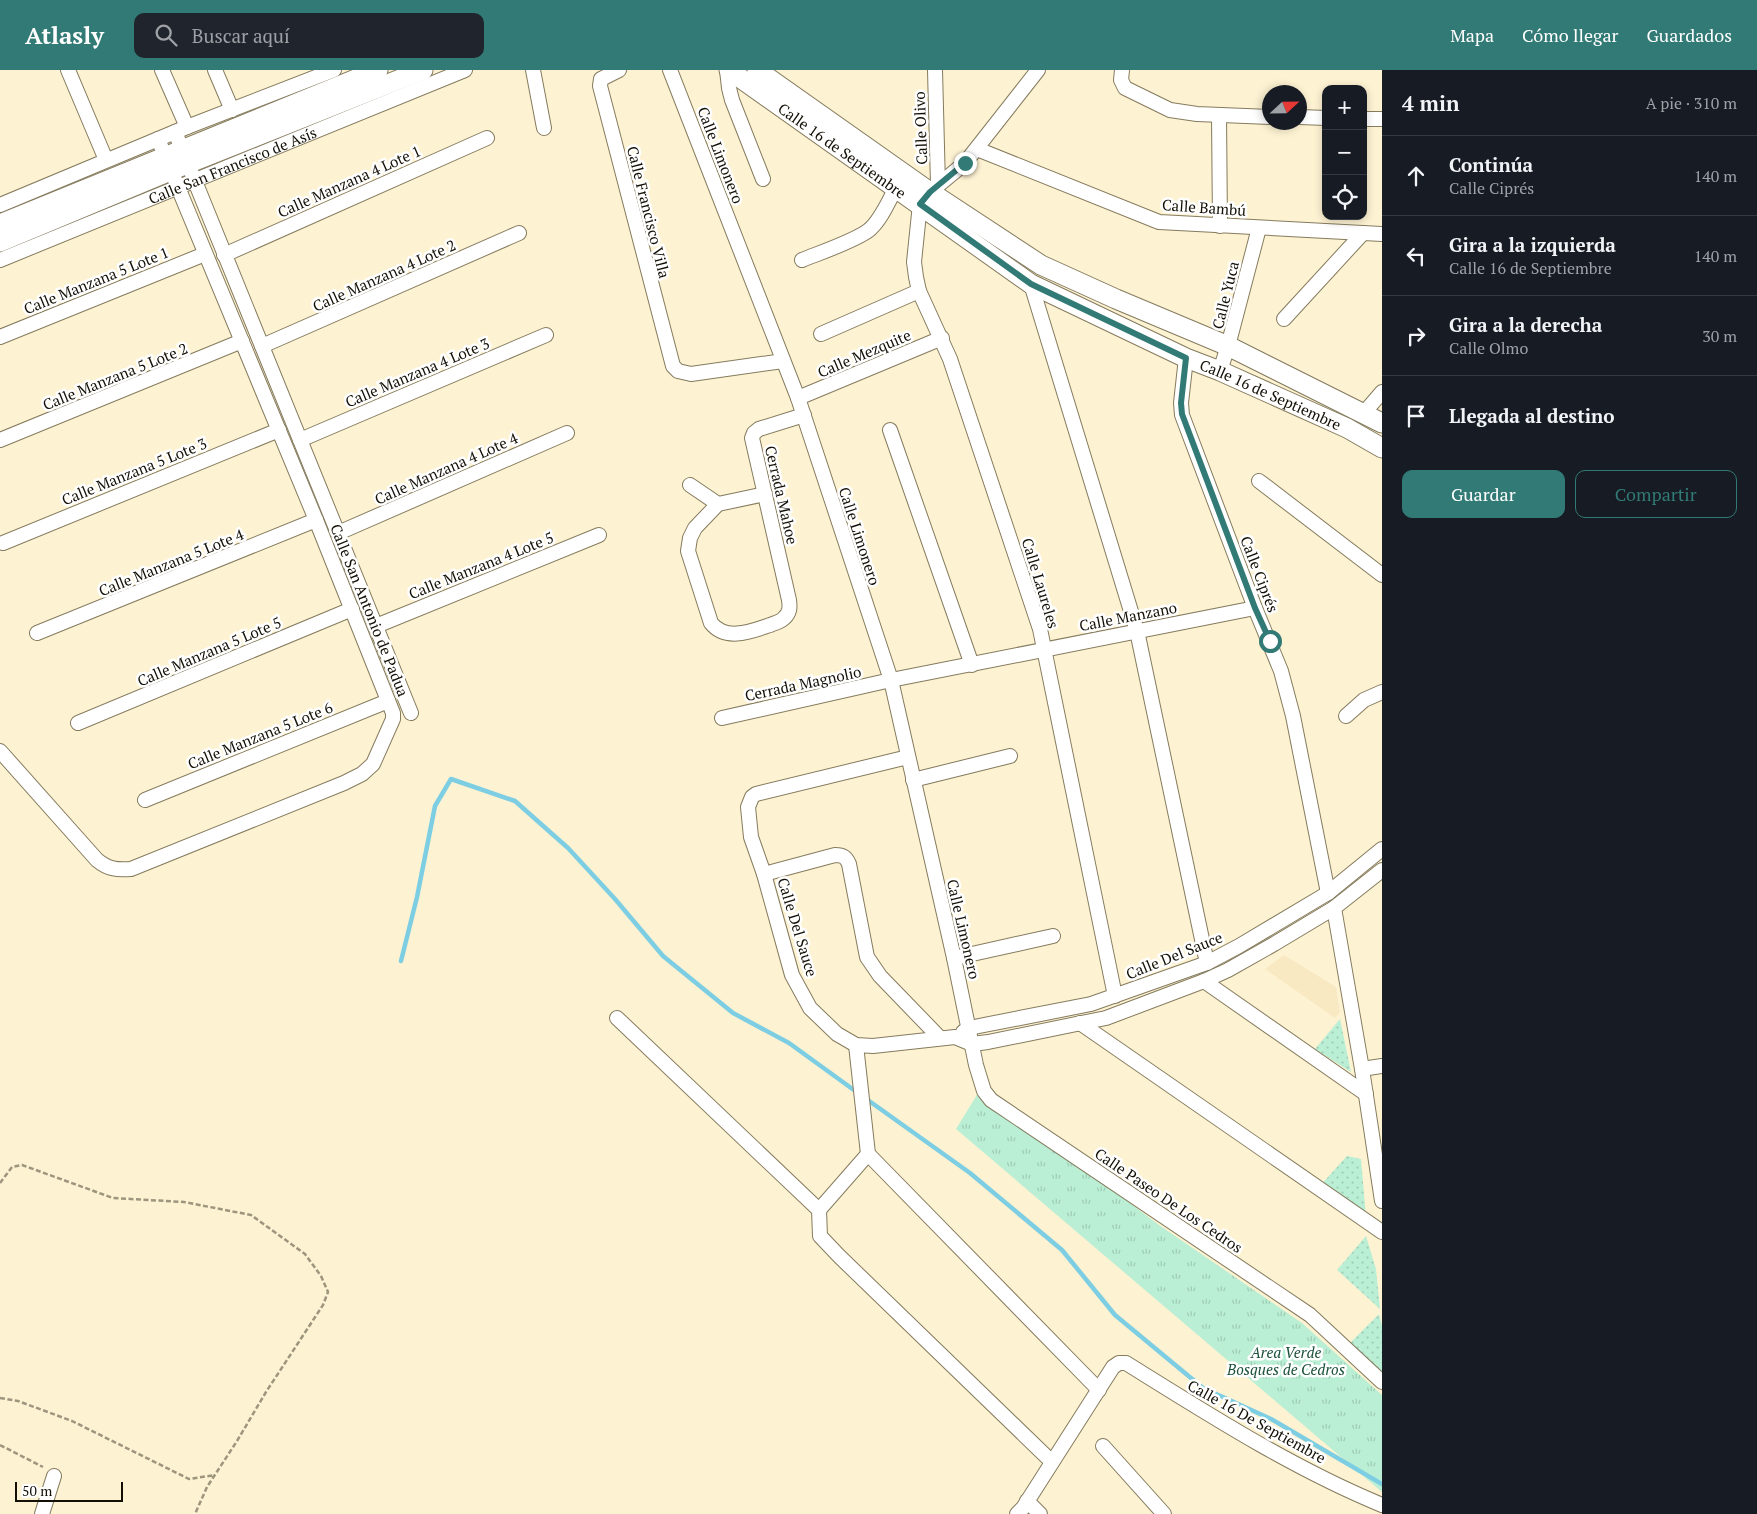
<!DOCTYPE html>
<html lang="es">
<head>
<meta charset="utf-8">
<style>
	body { margin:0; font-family:"PT Serif",serif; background:#20242c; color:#f1f3f6 }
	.controls { position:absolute; right:15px; top:15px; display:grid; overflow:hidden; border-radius:10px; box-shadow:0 2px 8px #0003 }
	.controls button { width:45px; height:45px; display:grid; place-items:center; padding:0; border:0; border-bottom:1px solid #363941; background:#171b24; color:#f1f3f6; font:25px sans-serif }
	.compass { position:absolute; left:1262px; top:15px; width:45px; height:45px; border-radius:50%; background:#171b24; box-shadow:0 2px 8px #0003; rotate:68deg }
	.scale { position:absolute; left:15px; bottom:12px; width:108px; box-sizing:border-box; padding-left:5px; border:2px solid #130f05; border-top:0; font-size:14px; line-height:18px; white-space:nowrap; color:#130f05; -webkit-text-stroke:4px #fff; paint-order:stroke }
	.stop { position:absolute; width:15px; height:15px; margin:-11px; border:4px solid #327a75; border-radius:50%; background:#fff }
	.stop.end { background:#327a75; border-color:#fff; box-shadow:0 1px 5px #0008 }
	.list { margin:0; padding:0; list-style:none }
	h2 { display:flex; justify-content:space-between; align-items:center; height:65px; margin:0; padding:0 20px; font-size:21px }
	h2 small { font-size:16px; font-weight:400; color:#9ea1a6 }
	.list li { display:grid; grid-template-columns:32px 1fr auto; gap:15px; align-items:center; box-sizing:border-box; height:80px; padding:0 20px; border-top:1px solid #363941 }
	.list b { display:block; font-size:19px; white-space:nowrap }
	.list p { margin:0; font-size:16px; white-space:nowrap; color:#9ea1a6 }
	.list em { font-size:16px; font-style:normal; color:#9ea1a6 }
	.actions { display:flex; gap:10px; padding:15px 20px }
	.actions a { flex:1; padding:11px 0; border:1px solid #327a75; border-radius:10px; text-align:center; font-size:18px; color:#327a75 }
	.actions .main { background:#327a75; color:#fff }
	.icon { flex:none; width:28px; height:28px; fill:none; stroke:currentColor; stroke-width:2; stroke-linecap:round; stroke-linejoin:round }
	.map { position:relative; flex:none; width:1382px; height:1444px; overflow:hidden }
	header { display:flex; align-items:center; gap:30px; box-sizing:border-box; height:70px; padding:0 25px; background:#327a75; color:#fff }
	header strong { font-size:24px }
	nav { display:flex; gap:28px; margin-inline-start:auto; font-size:18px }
	.search { width:350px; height:45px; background:#20242c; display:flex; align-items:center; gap:12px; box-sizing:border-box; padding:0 18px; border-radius:10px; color:#9ea1a6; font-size:19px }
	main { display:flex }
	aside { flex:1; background:#171b24 }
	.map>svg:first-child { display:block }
	.built { fill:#f8e9c2 }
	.grass { fill:url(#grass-dots) }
	.park { fill:url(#park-tufts) }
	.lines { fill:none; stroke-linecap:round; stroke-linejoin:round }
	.stream { stroke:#7ecee3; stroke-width:4.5 }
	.minor-casing { stroke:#857b5e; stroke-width:16 }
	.secondary-casing { stroke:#857b5e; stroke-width:21 }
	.path { stroke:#9d957e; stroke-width:2.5; stroke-dasharray:5 2.5; stroke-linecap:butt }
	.minor { stroke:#fff; stroke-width:14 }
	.secondary { stroke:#fff; stroke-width:19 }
	.route { stroke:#327a75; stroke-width:6 }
	.labels { text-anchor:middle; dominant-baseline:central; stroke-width:5; stroke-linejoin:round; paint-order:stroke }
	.street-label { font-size:15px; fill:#130f05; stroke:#fff }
	.park-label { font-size:15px; font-style:italic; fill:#1b513b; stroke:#fff }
</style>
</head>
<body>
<header>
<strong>Atlasly</strong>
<div class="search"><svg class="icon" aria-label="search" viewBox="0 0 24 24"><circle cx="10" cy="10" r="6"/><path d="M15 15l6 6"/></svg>Buscar aquí</div>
<nav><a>Mapa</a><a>Cómo llegar</a><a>Guardados</a></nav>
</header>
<main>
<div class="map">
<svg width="1382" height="1444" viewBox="0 0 1382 1444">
	<defs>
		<pattern id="grass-dots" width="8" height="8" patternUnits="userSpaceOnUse" patternTransform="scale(1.25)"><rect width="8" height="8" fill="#baefd5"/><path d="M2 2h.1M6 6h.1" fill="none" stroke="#9fccb5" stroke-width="1.8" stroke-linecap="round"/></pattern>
		<pattern id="park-tufts" width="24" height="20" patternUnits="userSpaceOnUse" patternTransform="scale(1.25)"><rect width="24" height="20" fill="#baefd5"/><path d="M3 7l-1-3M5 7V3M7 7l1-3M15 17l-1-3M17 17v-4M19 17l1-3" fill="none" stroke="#9fccb5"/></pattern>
	</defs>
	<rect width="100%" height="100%" fill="#fdf2d2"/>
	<!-- built -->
	<path class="built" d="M1284 885 1336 917 1340 942 1335 948 1265 899Z"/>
	<!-- grass -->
	<path class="grass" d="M1340 949 1351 1002 1315 979Z
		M1347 1086 1361 1089 1366 1147 1318 1118Z
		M1366 1166 1376 1199 1380 1239 1337 1200Z
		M1379 1244 1382 1256V1302L1348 1275Z"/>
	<!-- park -->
	<path class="park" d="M980 1020 1159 1155 1302 1253 1382 1325V1422L956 1059Z"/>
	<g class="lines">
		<!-- stream -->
		<path class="stream" d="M401 891 417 827 435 736 451 709 515 731 568 778 615 829 663 886 733 943 789 973 858 1023
			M865 1028 970 1103 1062 1180 1115 1245 1203 1318 1271 1349 1382 1414"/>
		<!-- minor casing -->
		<g class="minor-casing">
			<g id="minor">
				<path d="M68 0 106 90"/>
				<path d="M162 0 187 57"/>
				<path d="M215 0 232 40"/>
				<path d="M533 0 544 58"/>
				<path d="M619 0 601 9 600 16 673 296 678 301 691 304 783 291"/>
				<path d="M670 0 798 328 891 610 954 888 976 995 984 1021 991 1030 1310 1245 1382 1312"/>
				<path d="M727 0 729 18 732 30 763 109"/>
				<path d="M935 0 938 115"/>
				<path d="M1038 0 965 93 930 122 920 134 914 192 916 207 919 221 950 289 1040 559 1115 926"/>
				<path d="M1122 0 1121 10 1125 18 1170 40 1197 44 1270 47"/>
				<path d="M1219 46 1220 156"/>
				<path d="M1300 47 1326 48"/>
				<path d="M1363 49H1382"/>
				<path d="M175 62 411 643"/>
				<path d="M977 79 1159 152 1382 164"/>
				<path d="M0 135 187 57 334 0"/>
				<path d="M224 185 487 68"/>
				<path id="s1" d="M0 190 465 0"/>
				<path d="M802 190C819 183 855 171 869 160 881 150 888 132 896 118"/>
				<path d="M1031 214 1137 561 1207 893"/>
				<path d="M1284 249 1363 163"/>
				<path d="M821 264 919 221"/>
				<path d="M0 267 205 184"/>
				<path d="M262 276 519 163"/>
				<path d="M1186 288 1181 333 1182 345 1255 538 1281 601 1293 646 1328 823"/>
				<path d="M1220 301 1228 276 1259 158"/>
				<path d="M798 328 942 268"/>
				<path d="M1363 344 1382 322"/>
				<path d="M890 360 972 595"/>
				<path d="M0 370 242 271"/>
				<path d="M300 370 546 265"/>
				<path d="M1259 411 1382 505"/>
				<path d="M690 415 718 434 765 424"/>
				<path d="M718 434 695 458 690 468 688 481 711 553C726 572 752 561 770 555 774 553 781 552 784 548 790 543 790 537 789 530L752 368 754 363 759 359 804 345"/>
				<path d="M338 463 567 363"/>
				<path d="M3 473 279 360"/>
				<path d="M376 556 599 465"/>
				<path d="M37 563 316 450"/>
				<path d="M1346 646 1364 630 1382 622"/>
				<path d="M722 648 891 610 1255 538"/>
				<path d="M78 653 352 539"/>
				<path d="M0 681 97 790C108 799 116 800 131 799L344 713 362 704 373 694 393 649V643L316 450 158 69"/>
				<path d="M908 687 756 724 752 727 748 737 751 767 764 804 792 905 810 938 837 964 856 975 873 976 955 967 972 974 988 972 1106 948 1204 911 1228 900 1274 874 1334 838 1382 800"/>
				<path d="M913 710 1010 686"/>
				<path d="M145 730 388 631"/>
				<path d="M764 804 835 785C843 785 846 787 849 794L867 887 880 906 940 968"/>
				<path d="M1334 838 1362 999 1382 1131"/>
				<path d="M954 888 1053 866"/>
				<path d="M1204 911 1366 1024"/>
				<path d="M617 948 819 1140 820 1166 839 1186 1052 1392"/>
				<path d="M1080 953 1382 1162"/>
				<path d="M963 962 969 958 1091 934 1207 893 1239 876 1328 823 1382 779"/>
				<path d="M856 975 868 1084"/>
				<path d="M1362 999 1382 996"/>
				<path d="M819 1140 868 1084 1099 1320"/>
				<path d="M1103 1376 1164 1444"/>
				<path d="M1027 1431 1040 1444"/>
				<path d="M42 1444 54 1406"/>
				<path d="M1017 1444 1023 1438 1113 1297 1119 1293H1126C1208 1344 1292 1398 1382 1435"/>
			</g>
		</g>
		<!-- secondary casing -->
		<g class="secondary-casing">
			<g id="secondary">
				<path id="s2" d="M729 0 1031 214 1186 288 1220 301 1347 358 1382 378"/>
				<path d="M757 0 930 122 1041 195 1116 229 1228 276 1382 353"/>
				<path d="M0 154 378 0"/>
				<path d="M0 172 187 94 423 0"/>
			</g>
		</g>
		<!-- path -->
		<path class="path" d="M0 1113 12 1097 22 1095 113 1128 184 1132 251 1145 305 1184 321 1206 328 1222 323 1235 266 1322 237 1371 207 1417 195 1444
			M0 1328 18 1331 72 1351 189 1409 215 1405
			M0 1375 43 1397"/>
		<!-- minor -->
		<use href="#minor" class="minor"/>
		<!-- secondary -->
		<use href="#secondary" class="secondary"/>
	</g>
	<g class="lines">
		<!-- route -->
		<path class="route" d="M965 93 930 122 920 134 1031 214 1186 288 1181 333 1182 344 1255 538 1270 571"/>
	</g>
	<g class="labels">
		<!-- street labels -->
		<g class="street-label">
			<text transform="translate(920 58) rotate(-92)">Calle Olivo</text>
			<text stroke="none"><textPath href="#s2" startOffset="139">Calle 16 de Septiembre</textPath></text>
			<text transform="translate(721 85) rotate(69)">Calle Limonero</text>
			<text stroke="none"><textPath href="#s1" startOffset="251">Calle San Francisco de Asís</textPath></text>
			<text transform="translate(349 111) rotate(-24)">Calle Manzana 4 Lote 1</text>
			<text transform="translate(1204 137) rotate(4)">Calle Bambú</text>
			<text transform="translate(649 142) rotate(76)">Calle Francisco Villa</text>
			<text transform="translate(384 205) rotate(-24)">Calle Manzana 4 Lote 2</text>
			<text transform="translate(96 210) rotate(-22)">Calle Manzana 5 Lote 1</text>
			<text transform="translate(1225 225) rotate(-76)">Calle Yuca</text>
			<text transform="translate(864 283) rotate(-23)">Calle Mezquite</text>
			<text transform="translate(417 302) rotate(-23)">Calle Manzana 4 Lote 3</text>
			<text transform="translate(115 306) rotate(-22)">Calle Manzana 5 Lote 2</text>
			<text stroke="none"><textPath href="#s2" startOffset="634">Calle 16 de Septiembre</textPath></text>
			<text transform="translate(446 398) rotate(-24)">Calle Manzana 4 Lote 4</text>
			<text transform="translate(134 401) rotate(-22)">Calle Manzana 5 Lote 3</text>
			<text transform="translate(782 425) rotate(77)">Cerrada Mahoe</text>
			<text transform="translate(860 466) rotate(72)">Calle Limonero</text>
			<text transform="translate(171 492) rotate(-22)">Calle Manzana 5 Lote 4</text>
			<text transform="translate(481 495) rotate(-22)">Calle Manzana 4 Lote 5</text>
			<text transform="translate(1260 504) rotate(69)">Calle Ciprés</text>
			<text transform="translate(1041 513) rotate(73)">Calle Laureles</text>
			<text transform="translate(370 540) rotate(68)">Calle San Antonio de Padua</text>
			<text transform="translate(1128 546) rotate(-11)">Calle Manzano</text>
			<text transform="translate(209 581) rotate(-23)">Calle Manzana 5 Lote 5</text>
			<text transform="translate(803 613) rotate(-12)">Cerrada Magnolio</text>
			<text transform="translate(260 665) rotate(-22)">Calle Manzana 5 Lote 6</text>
			<text transform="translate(798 857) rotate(73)">Calle Del Sauce</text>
			<text transform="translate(964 859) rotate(77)">Calle Limonero</text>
			<text transform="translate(1174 885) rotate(-22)">Calle Del Sauce</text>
			<text transform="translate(1169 1130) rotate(34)">Calle Paseo De Los Cedros</text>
			<text transform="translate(1257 1351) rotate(29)">Calle 16 De Septiembre</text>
		</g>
		<!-- park labels -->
		<g class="park-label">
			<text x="1286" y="1282">Area Verde<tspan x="1286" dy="17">Bosques de Cedros</tspan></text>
		</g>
	</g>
</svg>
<div class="controls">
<button>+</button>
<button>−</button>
<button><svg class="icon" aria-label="locate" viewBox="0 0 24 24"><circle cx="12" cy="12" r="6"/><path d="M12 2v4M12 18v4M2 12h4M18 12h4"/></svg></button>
</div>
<svg class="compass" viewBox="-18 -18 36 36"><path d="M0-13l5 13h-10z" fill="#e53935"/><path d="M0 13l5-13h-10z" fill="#9ea1a6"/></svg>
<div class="scale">50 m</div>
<div class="stop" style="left:1270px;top:571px"></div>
<div class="stop end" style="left:965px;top:93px"></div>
</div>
<aside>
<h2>4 min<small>A pie · 310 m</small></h2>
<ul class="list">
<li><svg class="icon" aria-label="ahead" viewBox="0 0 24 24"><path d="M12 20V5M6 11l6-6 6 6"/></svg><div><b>Continúa</b><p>Calle Ciprés</p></div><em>140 m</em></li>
<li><svg class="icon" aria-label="left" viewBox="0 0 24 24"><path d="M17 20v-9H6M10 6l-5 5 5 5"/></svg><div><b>Gira a la izquierda</b><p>Calle 16 de Septiembre</p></div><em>140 m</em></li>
<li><svg class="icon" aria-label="right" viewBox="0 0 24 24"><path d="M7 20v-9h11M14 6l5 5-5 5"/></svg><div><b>Gira a la derecha</b><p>Calle Olmo</p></div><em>30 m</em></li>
<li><svg class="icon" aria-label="arrive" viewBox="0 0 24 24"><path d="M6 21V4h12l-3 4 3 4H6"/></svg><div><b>Llegada al destino</b></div></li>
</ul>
<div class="actions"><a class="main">Guardar</a><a>Compartir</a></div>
</aside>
</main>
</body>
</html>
